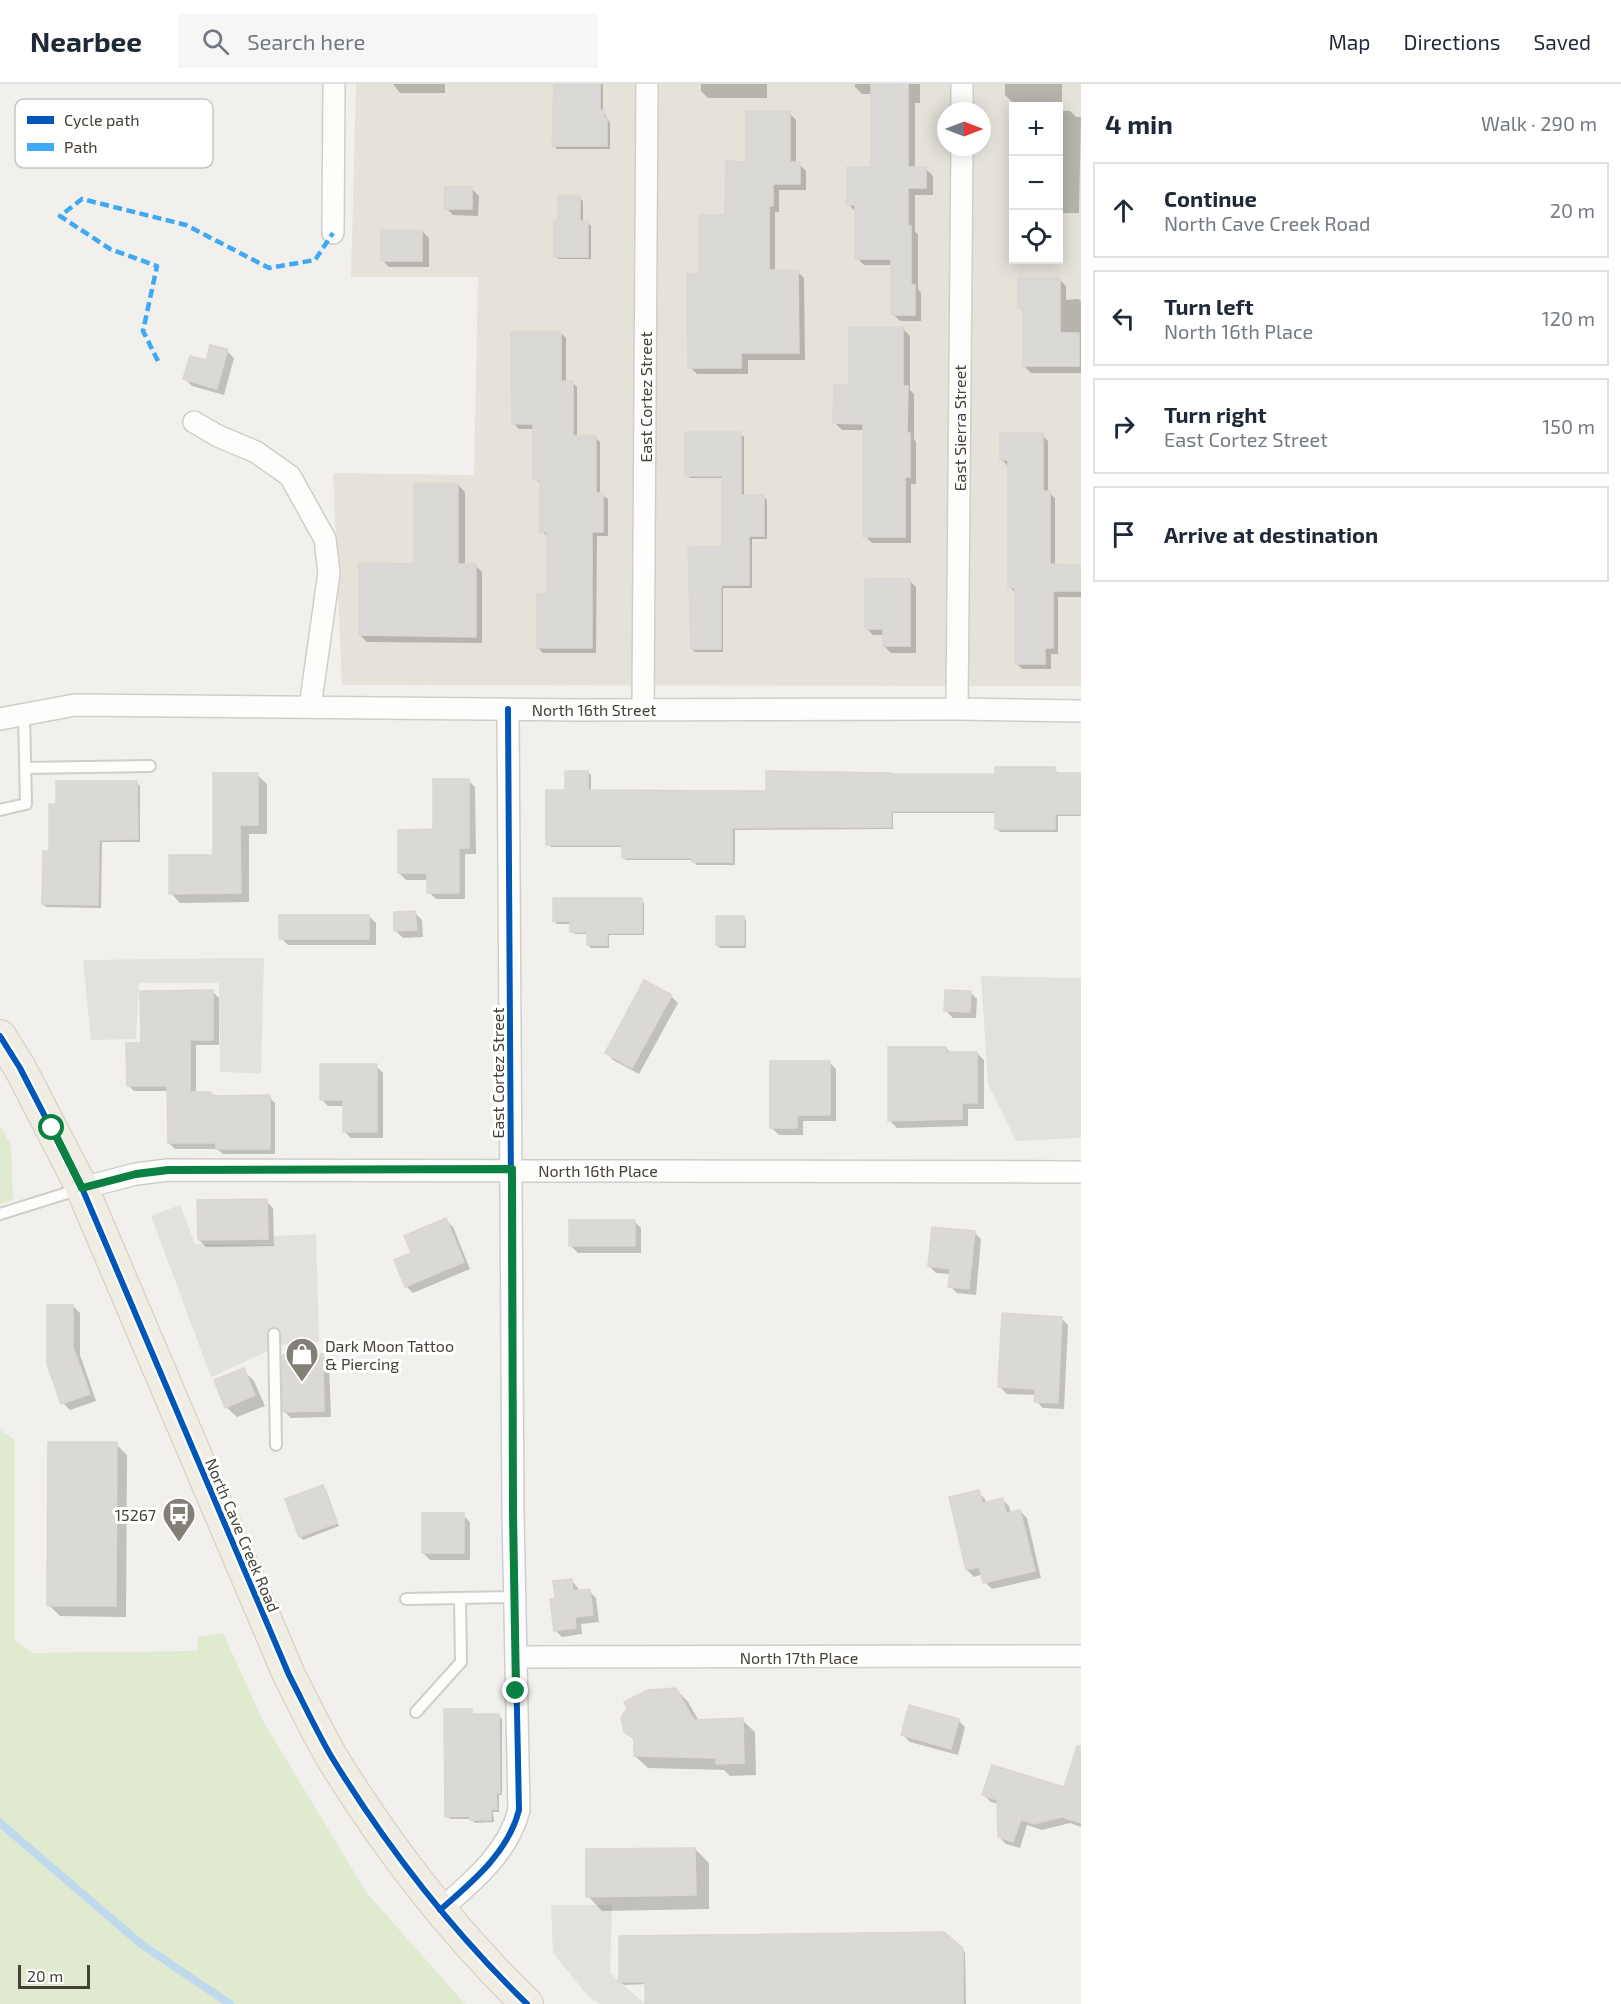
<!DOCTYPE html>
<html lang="en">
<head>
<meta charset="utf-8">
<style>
	body { margin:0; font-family:"Exo 2",sans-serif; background:#f6f6f7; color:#1f2937 }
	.controls { position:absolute; right:18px; top:18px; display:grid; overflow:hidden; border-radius:0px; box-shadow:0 3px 15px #0003 }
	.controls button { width:54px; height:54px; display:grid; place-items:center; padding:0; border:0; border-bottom:2px solid #e0e1e3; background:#fff; color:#1f2937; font:30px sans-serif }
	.compass { position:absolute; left:937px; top:18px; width:54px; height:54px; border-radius:50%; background:#fff; box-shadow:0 3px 15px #0003; rotate:90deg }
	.scale { position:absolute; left:18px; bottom:15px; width:72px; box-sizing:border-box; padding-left:6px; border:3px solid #474238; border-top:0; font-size:16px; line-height:21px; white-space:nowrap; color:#474238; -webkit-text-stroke:4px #fff; paint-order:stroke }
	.stop { position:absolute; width:18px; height:18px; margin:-14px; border:4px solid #0b8043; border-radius:50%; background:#fff }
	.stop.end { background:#0b8043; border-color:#fff; box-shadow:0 2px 6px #0008 }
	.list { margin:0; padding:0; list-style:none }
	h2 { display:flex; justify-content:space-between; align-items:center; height:78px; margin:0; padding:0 24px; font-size:26px }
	h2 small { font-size:20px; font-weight:400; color:#747a83 }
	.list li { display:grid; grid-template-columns:39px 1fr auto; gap:18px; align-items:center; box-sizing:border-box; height:96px; margin:0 12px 12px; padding:0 12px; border:2px solid #e0e1e3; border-radius:0px }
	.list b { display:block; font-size:22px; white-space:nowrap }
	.list p { margin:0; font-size:20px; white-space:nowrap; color:#747a83 }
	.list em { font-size:20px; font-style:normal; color:#747a83 }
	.icon { flex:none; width:33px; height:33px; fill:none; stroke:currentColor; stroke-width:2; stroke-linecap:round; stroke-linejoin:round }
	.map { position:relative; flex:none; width:1081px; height:1920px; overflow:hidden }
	header { display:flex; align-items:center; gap:36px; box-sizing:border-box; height:84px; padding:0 30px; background:#fff; border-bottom:2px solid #e0e1e3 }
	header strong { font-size:28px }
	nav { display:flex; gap:33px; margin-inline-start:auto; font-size:21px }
	.search { width:420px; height:54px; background:#f6f6f7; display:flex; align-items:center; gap:15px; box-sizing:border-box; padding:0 21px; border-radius:0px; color:#747a83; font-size:22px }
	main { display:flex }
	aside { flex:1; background:#fff }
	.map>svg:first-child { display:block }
	.residential { fill:#e5e2da; fill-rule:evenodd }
	.green { fill:#dfeace }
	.parking { fill:#e3e1dd }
	.shadow { fill:#0003 }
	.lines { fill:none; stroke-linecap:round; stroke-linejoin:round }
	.stream { stroke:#c0daed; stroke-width:8 }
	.building { fill:#dbd9d5; stroke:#dad7d2; stroke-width:1.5 }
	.service-casing { stroke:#d0ceca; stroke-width:14 }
	.minor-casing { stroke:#d0ceca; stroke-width:24 }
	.primary-casing { stroke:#d3ccbb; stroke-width:34 }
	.service { stroke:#fdfdfc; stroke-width:10 }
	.minor { stroke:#fdfdfc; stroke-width:21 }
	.primary { stroke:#f0ede5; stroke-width:32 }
	.quiet { stroke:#3fa9f5; stroke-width:4.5; stroke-dasharray:9 4.5; stroke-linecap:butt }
	.cycleway-casing { stroke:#fff; stroke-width:10 }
	.cycleway { stroke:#0057b8; stroke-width:6 }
	.route { stroke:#0b8043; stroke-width:8 }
	.labels { text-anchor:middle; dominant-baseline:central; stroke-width:6; stroke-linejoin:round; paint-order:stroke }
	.street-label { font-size:16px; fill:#474238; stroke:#fff }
	.poi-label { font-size:16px; fill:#474238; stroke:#fff; text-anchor:start }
	.key { fill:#fff; stroke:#c8c6c3; stroke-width:1.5 }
	.key-label { font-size:16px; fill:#474238 }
</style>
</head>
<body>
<header>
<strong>Nearbee</strong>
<div class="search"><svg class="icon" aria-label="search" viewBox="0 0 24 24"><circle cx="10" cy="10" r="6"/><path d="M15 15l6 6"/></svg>Search here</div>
<nav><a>Map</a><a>Directions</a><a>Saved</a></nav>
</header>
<main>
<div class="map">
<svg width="1081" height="1920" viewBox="0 0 1081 1920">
	<rect width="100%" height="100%" fill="#f2f0ec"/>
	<!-- residential -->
	<path class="residential" d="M356 0H1081V602L342 601 333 389 474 391 478 193H351ZM1014 22H1058V176H1014ZM946 27H982V63H946Z"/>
	<!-- green -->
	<path class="green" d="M0 1042 11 1061 13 1116 0 1120Z
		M0 1346 15 1356V1556L33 1569 197 1567 198 1553 223 1549 263 1637 366 1808 465 1920H0Z"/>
	<!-- parking -->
	<path class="parking" d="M264 874 261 989 220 988 219 899H139L136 955 91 956 83 876Z
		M981 892 1081 894V1054L1016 1057 988 1000Z
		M180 1121 195 1160 274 1161V1152L316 1150 319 1258 281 1261 211 1293 151 1132Z
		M551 1821H612L610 1889 645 1920H600L587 1911 553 1869Z"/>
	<!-- shadow -->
	<path class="shadow" d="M393 0H445V9H400Z
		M555 0H603V27L610 39V65H557L554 62Z
		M701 0H767V14H708L701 7Z
		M855 0H920V19H915V85H926L933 92V111H915V148L918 150V205L921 209V237H900L893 230V181H864L857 174 856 128 849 121 873 85V10H862L855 3Z
		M1005 0H1062V27H1070L1076 33H1081L1079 129H1058V22H1032V18H1012L1005 11Z
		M789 29 796 36V80H799L806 87V106H779V128H775V187H797L804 194 805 276H748V290H697L690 283 700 192 726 133 747 79Z
		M472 105 479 112 478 132 453 131 446 124Z
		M579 114 583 117V139H588L591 142V175H559L555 172 559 139Z
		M422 147 429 154V183H389L382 176Z
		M1059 195 1066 202V216L1078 215 1081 217V289H1031L1024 282V228L1020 224Z
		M903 245 910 252V306L914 310V355L916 358V400H911V459H872L865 452V346H842L835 339 851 303Z
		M561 249 566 254V298H572L577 303V353H595L600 358V410L608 415V452H597L596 569H543L538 564 549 511 547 452 542 447V401L535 395V345H519L513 339Z
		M227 267 234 274 224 311 192 302 185 295 207 278Z
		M741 350 744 353V413H764L767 416V455H752V504H723V568H695L692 565 723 464V394H690L687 391Z
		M1042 351 1048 357V408L1055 414V481L1081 482V513H1058V570H1051V585H1022L1016 579V510L1010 503V381H1007L1001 375Z
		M458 401 465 408V481H475L482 488V559L367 558 360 551 415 482Z
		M909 496 916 503V569H891L884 562V551H873L866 544Z
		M1055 685 1058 690H1081V732H1058V748H1000L997 745V729H893V745L735 746V781H696L693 776H626L623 773V763H551L548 760 567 708 587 688 591 691V707L767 709 997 692Z
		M257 691 267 700V750H249V818L180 819 171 809 214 773Z
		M468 696 475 703 476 770H465V815H436L429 808 428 796H406L399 789 434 747Z
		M137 699 140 702V758H102L101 824 46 823 43 820 51 768Z
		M641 816 644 819V851H609V864H591L588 861V850H575L572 847V840H557L554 837Z
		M415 829 422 836 423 853 403 854 396 847Z
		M369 832 376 839V861H288L281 854Z
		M743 833 746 836V864H720L717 861Z
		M213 908 219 914V961H196V1010L212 1012 269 1013 275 1019V1070H223L217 1065H175L169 1059V1007H134L128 1001 142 960Z
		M970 908 977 915 976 934H953L946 927Z
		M671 912 678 919 639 990 613 976 607 969Z
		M946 964 951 969H977L984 976V1025H968V1042L897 1044 890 1037Z
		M829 978 836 985V1037H803V1051H779L772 1044Z
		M376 982 383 989V1054H351L344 1047V1022H328L321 1015Z
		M266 1117 273 1124 274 1162 206 1163 199 1156Z
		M446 1136 453 1143 470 1185 413 1209 406 1202 413 1170Z
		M634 1137 641 1144V1169H578L571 1162Z
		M974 1148 981 1155 976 1211 957 1209 950 1202 951 1190 936 1189 929 1182Z
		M73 1222 80 1229V1271L96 1317 70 1326 63 1319Z
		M1061 1234 1068 1241 1064 1325 1043 1324 1036 1317V1311L1007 1310 1000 1303Z
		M322 1271 329 1278 331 1333 291 1334 284 1327Z
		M243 1286 254 1297 265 1322 237 1333 226 1323Z
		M116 1360 127 1371 126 1533 60 1532 49 1521Z
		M323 1403 326 1406 339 1442 303 1456 300 1453 287 1416Z
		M978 1408 985 1415 986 1419 1002 1415 1009 1422 1011 1429 1020 1427 1027 1434 1041 1494 992 1505 985 1498 983 1490 974 1493 967 1486Z
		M463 1431 470 1438V1476H430L423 1469Z
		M571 1496 578 1504 579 1508 589 1507 596 1514 599 1538 581 1540 582 1550 562 1553 555 1546 556 1516Z
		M676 1605 688 1618 699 1637 742 1636 755 1648 756 1691 730 1692 724 1686 648 1684 635 1672 636 1658 625 1647Z
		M471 1626 474 1632H499L502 1635V1711H499V1728H493L494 1738 475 1739 471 1735H450L447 1732Z
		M958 1636 965 1643 958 1671 910 1658 903 1651Z
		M1081 1667V1743L1070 1739 1042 1746 1027 1741 1020 1764 1006 1760 999 1753V1720L991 1718 984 1711 1065 1705 1074 1689Z
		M695 1765 709 1779V1825L602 1827 588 1812Z
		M944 1849 965 1868 966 1920H647V1900L624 1901 620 1898Z"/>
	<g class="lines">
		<!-- stream -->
		<path class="stream" d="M0 1739 141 1860 230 1920"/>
	</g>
	<!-- building -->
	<path class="building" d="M554 0H600V26H604V34H607V62H552Z
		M871 0H908V83H926V104H908V142H911V201H915V231H891V175H855V121H847V83H871Z
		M746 27H790V78H800V100H773V122H769V186H798L799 269H741V284H688L687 190H699V131H725L726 77 746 78Z
		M445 103H472V125H444Z
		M558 112H580V137H588V173H554V137H558Z
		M381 146H422V177H381Z
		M1018 194H1060V249H1079V282H1023V224H1018Z
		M849 243H903V302H908L907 349H910V393H905V453H863V340L833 339 834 301H849Z
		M511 248H561V297H573V352H596V409H603V448H592V564H537V510H547V448H540V396H533V340H512Z
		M210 261 228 265 217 305 183 295 190 272 206 276Z
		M685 348H741V411H764V452H749V501H721V565H691L688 463H722V392H685Z
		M1000 349H1043V407H1050V480L1081 481V507H1053V564H1045V580H1015V504H1008V376H1000Z
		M414 400H458V480H476V553L359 551V479L414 480Z
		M865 495H910V562H883V545H865Z
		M995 683H1055V689H1081V730H1055V745H995V727H891V743L732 744V778H692V774H622V761H546V706H565V687H588V706L766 707V687L891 689V690H995Z
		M213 689H258V741H240L241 809 169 810V771H213Z
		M433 695H469V764H459V809H427V789H398V746L433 745Z
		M56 697H137L138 755 99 756 98 821 42 820 43 767H49V720H56Z
		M553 814H642V849H607V861H587V848H570V837H553Z
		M415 827 417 846 394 847V828Z
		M279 831H369V855H279Z
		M716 832H744V861H716Z
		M644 896 672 911 632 984 605 969Z
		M213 906V956H190V1008H211V1010L217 1012 270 1011V1065H216V1059H168L167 1002H127L126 959H141L140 907Z
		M945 906 971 907 970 928 944 927Z
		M888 963H946V968H977V1019H962V1035L888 1037Z
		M770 977H830V1031H797V1044H770Z
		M320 980H377V1048H343V1016H320Z
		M267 1115 268 1155 198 1156 197 1116Z
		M446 1134 464 1178 405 1203 394 1176 411 1169 404 1152Z
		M569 1136H635V1162H569Z
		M932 1143 975 1147 969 1205 948 1203 950 1185 928 1182Z
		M47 1221H73V1263L90 1310 61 1320 47 1280Z
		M1002 1229 1062 1233 1058 1319 1034 1318 1035 1305 998 1303Z
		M323 1270 324 1327 283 1328 282 1271Z
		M244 1284 255 1311 225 1324 214 1296Z
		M48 1358H117L116 1522H47Z
		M323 1401 337 1439 299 1453 285 1415Z
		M979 1406 982 1419 1003 1414 1006 1429 1020 1426 1035 1487 983 1499 979 1483 966 1486 949 1413Z
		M422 1429H464V1469H422Z
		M572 1495 573 1507 590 1505 593 1531 575 1533 576 1544 554 1547 550 1515H555L553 1497Z
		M676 1604 694 1636 743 1634 744 1679 716 1680V1674L634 1672V1654L624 1648 621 1634 627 1624 624 1618 648 1606Z
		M909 1621 959 1635 951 1665 901 1651Z
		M444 1625H472V1630H499L500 1709H496L497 1725H491V1736H470V1732L445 1733Z
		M1077 1662H1081V1739L1062 1733 1034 1740 1021 1735 1013 1758 998 1753 997 1716 982 1711 992 1681 1064 1703Z
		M695 1764 696 1811 586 1813V1765Z
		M944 1848 963 1864V1920H645V1898H619V1852Z"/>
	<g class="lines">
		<!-- service casing -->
		<g class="service-casing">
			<path id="service" d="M25 684 150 682
				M0 726 26 720 24 630
				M0 1130 80 1105
				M274 1250 276 1361
				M406 1515 515 1513
				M416 1628 461 1578 460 1514"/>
		</g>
		<!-- minor casing -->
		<g class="minor-casing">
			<path id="minor" d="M962 27V0
				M333 149 334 0
				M194 338 218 352 256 368 290 392 325 455 329 489 310 623
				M643 625 647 0
				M957 625 962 63
				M0 635 75 621 578 626 957 625 1081 627
				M82 1104 136 1090 168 1086 1081 1088
				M516 1573 1081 1572
				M440 1826C472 1798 508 1769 519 1726L513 1429 508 625"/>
		</g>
		<!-- primary casing -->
		<g class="primary-casing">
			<path id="primary" d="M0 952 20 984 82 1104 289 1591C303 1618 316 1646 331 1672 386 1762 451 1846 527 1920"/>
		</g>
		<!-- service -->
		<use href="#service" class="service"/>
		<!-- minor -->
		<use href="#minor" class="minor"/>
		<!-- primary -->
		<use href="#primary" class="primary"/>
		<!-- quiet -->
		<path class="quiet" d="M158 277 143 247 157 182 110 165 60 132 82 115 186 141 269 184 315 176 333 149"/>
		<!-- cycleway casing -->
		<g class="cycleway-casing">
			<path id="cycleway" d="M0 952 20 984 82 1104 289 1591C303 1618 316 1646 331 1672 386 1762 451 1846 527 1920
				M440 1826C472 1798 508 1769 519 1726L513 1429 508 625"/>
		</g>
		<!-- cycleway -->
		<use href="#cycleway" class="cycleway"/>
	</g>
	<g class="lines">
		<!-- route -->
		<path class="route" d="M52 1044 82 1104 136 1090 168 1086 512 1085 513 1429 516 1607"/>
	</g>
	<!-- icons -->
	<defs>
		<g id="shop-pin" transform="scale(1.725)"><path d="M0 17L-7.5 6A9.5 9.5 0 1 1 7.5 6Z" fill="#837f77" stroke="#fff"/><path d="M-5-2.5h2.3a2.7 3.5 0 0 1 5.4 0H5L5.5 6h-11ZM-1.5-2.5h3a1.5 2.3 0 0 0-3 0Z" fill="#fff"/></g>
		<g id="bus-pin" transform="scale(1.725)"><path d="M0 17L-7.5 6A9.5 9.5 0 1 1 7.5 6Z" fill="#837f77" stroke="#fff"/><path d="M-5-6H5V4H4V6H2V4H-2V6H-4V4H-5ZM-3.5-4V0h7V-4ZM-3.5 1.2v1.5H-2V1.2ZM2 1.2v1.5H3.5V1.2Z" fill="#fff"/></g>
	</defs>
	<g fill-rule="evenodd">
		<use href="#shop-pin" x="302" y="1270"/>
		<use href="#bus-pin" x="179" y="1430"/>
	</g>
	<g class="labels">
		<!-- street labels -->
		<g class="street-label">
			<text transform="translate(645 313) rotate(-90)">East Cortez Street</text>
			<text transform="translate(959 344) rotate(-90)">East Sierra Street</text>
			<text x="594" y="625">North 16th Street</text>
			<text transform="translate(497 989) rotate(-90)">East Cortez Street</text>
			<text x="598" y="1086">North 16th Place</text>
			<text transform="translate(243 1451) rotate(67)">North Cave Creek Road</text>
			<text x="799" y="1573">North 17th Place</text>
		</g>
		<!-- poi labels -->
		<g class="poi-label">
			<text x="325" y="1261">Dark Moon Tattoo<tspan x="325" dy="18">&amp; Piercing</tspan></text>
			<text x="156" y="1430" text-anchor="end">15267</text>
		</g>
	</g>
	<!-- legend -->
	<rect x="15" y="15" width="198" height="69" rx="9" class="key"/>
	<rect x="27" y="32" width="27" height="8" fill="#0057b8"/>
	<rect x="27" y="59" width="27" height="8" fill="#3fa9f5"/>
	<g class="key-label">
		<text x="64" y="42">Cycle path</text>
		<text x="64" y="69">Path</text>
	</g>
</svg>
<div class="controls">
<button>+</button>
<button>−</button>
<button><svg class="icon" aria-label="locate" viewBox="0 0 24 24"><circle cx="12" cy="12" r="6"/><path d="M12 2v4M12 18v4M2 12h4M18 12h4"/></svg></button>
</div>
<svg class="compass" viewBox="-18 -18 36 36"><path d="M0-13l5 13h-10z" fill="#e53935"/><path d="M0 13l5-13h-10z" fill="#747a83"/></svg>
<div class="scale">20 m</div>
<div class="stop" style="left:52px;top:1044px"></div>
<div class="stop end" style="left:516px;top:1607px"></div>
</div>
<aside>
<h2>4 min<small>Walk · 290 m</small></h2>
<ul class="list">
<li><svg class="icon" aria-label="ahead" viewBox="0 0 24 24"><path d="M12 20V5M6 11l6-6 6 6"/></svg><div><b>Continue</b><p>North Cave Creek Road</p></div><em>20 m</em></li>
<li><svg class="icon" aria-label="left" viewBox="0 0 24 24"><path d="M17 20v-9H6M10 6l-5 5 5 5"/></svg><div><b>Turn left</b><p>North 16th Place</p></div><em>120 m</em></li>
<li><svg class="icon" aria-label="right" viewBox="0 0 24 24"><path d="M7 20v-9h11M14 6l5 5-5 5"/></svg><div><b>Turn right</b><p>East Cortez Street</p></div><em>150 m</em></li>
<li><svg class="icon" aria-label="arrive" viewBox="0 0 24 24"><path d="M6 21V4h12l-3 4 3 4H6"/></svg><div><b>Arrive at destination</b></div></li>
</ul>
</aside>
</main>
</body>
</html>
